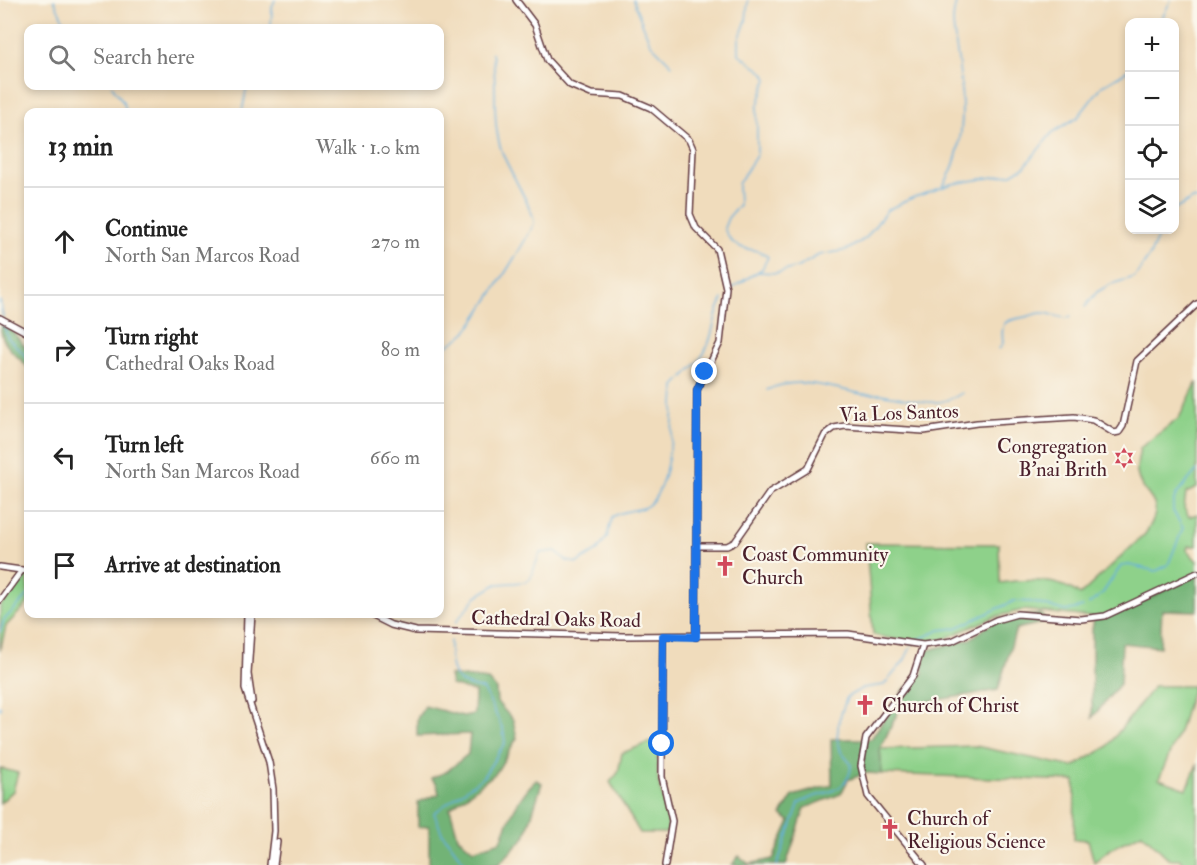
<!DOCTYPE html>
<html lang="en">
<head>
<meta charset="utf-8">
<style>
	body { margin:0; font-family:"IM FELL Double Pica",serif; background:#f2f2f2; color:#222 }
	.controls { position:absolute; right:18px; top:18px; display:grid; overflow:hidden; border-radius:12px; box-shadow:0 3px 9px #0003 }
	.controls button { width:54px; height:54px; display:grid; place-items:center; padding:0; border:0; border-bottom:2px solid #e0e0e0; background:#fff; color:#222; font:30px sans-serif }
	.stop { position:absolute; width:18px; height:18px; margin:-14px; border:4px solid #1a73e8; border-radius:50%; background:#fff }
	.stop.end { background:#1a73e8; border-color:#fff; box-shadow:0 2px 6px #0008 }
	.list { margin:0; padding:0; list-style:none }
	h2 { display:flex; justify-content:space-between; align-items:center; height:78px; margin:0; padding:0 24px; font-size:26px }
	h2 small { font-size:20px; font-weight:400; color:#767676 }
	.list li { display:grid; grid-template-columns:39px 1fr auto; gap:18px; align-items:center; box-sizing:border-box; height:108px; padding:0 24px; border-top:2px solid #e0e0e0 }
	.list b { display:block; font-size:22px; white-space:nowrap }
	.list p { margin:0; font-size:20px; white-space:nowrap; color:#767676 }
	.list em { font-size:20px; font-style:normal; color:#767676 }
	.icon { flex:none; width:33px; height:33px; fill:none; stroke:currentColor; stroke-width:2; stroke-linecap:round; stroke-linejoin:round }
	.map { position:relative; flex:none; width:1197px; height:865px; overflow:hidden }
	.search { position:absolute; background:#fff; box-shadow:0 3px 9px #0003; left:24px; top:24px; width:420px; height:66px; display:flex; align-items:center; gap:15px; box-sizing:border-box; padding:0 21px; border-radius:12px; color:#767676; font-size:22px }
	.panel { position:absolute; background:#fff; box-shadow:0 3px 9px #0003; left:24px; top:108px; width:420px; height:510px; border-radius:12px }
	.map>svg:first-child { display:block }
	.green { fill:#8ed18a; stroke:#6c785a; stroke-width:1.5 }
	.forest { fill:#72b376; stroke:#5e6950; stroke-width:1.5 }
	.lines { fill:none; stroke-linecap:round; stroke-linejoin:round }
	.stream { stroke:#65afdd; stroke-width:1.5 }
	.secondary-casing { stroke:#633b41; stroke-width:8 }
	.secondary { stroke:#fff; stroke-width:5 }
	.route { stroke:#1a73e8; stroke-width:8 }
	.labels { text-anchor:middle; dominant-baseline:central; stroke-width:4.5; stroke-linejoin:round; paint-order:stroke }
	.street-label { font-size:20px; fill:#4a1f2b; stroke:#fbf7ec }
	.poi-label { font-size:20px; fill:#4a1f2b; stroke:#fbf7ec; text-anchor:start }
</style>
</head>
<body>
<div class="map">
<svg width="1197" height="865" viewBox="0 0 1197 865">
	<rect width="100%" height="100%" fill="#fbf7ec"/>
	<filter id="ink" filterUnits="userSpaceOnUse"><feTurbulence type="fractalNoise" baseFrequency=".0167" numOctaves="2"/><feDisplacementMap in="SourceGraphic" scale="12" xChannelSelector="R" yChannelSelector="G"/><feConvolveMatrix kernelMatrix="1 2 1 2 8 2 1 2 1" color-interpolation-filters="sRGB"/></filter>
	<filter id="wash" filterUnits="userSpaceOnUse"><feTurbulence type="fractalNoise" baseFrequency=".008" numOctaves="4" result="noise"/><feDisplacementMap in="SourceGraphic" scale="24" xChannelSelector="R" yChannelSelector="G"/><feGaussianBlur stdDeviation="1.35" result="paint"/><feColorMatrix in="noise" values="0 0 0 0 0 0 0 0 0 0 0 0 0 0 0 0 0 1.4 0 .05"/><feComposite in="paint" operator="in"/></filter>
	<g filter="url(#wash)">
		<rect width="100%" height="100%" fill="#f0dcbc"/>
		<!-- green -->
		<path class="green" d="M1197 382V488L1186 493 1184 508 1189 517 1197 514V546H1188L1187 550 1197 561V574L1128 609 1100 618 1023 610 994 617 942 640 913 643 873 635 866 543 999 544 1000 583C1026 579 1059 578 1080 595L1145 534C1170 497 1142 501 1137 473 1136 466 1139 455 1140 448L1179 418Z
			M25 576 28 577V603L6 626 0 651V606Z
			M1154 686H1193L1180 729 1159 779 1187 789 1197 764V865H1186L1179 859H1169L1142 833 1112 848 1094 862 1088 840 1074 839 1075 781 882 774 880 749 976 746 1073 767 1107 747Z
			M658 739C658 752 657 765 658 778 660 798 672 812 667 833H640L610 782 618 773 622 753Z
			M0 768 18 773 13 791 0 803Z"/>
		<!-- forest -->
		<path class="forest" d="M1 325 12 331 28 350V368C16 352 0 347 1 325Z
			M1197 574V611L1162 610 1160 647 1122 643 1120 684 1092 718V629L1094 619 1128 609Z
			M1041 614 1047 622 1016 629 998 690 901 706 880 749 882 774 866 773 848 780 841 794 805 808 786 865H732L739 856 749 864 773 859 790 821 781 815 793 796 832 785 831 739H871L904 689 923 673 925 651 970 639 998 619Z
			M449 675 488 680 496 689 497 702 513 720 517 738 496 773 450 808 458 837 473 850 501 841C509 818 518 797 536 780L542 783 525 837 498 865H429V826L418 827V802L439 794 437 784 431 778 446 772 468 754 470 734 417 736V718L425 706 463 716 474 714 475 692 451 685Z"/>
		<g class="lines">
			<!-- stream -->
			<path class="stream" d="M54 0 67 28
				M633 0 650 43 672 65
				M1160 22 1171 0
				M271 28 272 7 275 0
				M112 86 124 103 126 112
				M242 112 247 86
				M943 186C969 148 963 89 956 46 953 29 951 17 957 0
				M1174 210 1193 199 1197 200
				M758 272 777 273 798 267 819 255 847 250 866 238 887 210 912 198 952 184 1012 174 1025 166 1052 133 1078 117 1102 86 1130 69
				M729 290 762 269 768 257C754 243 736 258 724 228L728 218 739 205 738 184 757 154V108L767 79 764 73 739 54V40L746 21 748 0
				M0 301 3 317
				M1085 307 1097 292 1111 284 1135 277 1150 255 1161 230
				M3 323 8 338 28 358
				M999 349 1003 343C1000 319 1006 321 1025 317 1032 316 1037 312 1044 313 1055 314 1060 320 1071 317
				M440 350C449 345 458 340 466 332 473 325 533 230 534 223 535 212 507 167 502 152 490 119 499 87 492 53
				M767 390C798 375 831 388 863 394 871 395 879 393 886 395 913 399 938 410 962 393
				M1089 604 1102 594 1121 566 1129 565 1156 571 1168 565 1183 528 1173 511V503L1176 495 1197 470
				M456 622 477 596 497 584 525 582 530 579 540 553 556 551 567 561 577 563 598 550 607 537 612 517C625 509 640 511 647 506 671 491 674 413 675 386 687 372 701 363 708 345 714 330 714 314 723 299
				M0 632 4 620 28 595
				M450 641C450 655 449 679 465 684 472 687 478 687 484 690L503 729 505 743 483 777 434 813 442 833 466 865
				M915 641 940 630 956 628 1014 601 1031 602 1066 611 1083 607
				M0 706V709
				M777 865 799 804C814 791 851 797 851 764L841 752 837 738 839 720 847 697 863 688 884 685 904 661 912 645"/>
		</g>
	</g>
	<g filter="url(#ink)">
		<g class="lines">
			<!-- secondary casing -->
			<g class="secondary-casing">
				<path id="secondary" d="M516 0 535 25 547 60 570 85 591 94 623 96 651 108 689 140 693 149 690 214 696 228 717 249 726 288 720 343 697 390 696 637
					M0 318 28 333
					M696 546H727L735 542 770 492 808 469 825 435 834 428 845 426 924 431 977 423 1074 417 1093 420 1114 433 1119 432 1123 426 1137 361 1197 304
					M0 567 28 571
					M0 600 22 570
					M247 614 245 689 269 762 273 789 274 831 270 865
					M369 614 391 625 416 631 623 636 848 634 923 645 952 641 996 620 1017 614 1081 619 1105 616 1197 573
					M663 637 662 777 672 821 665 865
					M923 645 913 676 866 738 861 766 868 796 924 865
					M252 701 248 674 252 614
					M274 865 277 842"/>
			</g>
			<!-- secondary -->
			<use href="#secondary" class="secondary"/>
		</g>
	</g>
	<g class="lines" filter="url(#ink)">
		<!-- route -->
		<path class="route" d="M662 744 663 636 696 637 697 390 705 372"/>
	</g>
	<!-- icons -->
	<defs>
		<g id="synagogue-bare" transform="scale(1.62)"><path d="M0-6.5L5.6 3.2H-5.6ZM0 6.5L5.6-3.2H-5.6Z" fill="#d1495b" stroke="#fbf7ec" stroke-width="2.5" paint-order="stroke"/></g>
		<g id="church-bare" transform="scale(1.62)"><path d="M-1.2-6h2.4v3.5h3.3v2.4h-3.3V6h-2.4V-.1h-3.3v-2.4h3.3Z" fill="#d1495b" stroke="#fbf7ec" stroke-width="2.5" paint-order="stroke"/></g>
	</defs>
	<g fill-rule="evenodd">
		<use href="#synagogue-bare" x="1124" y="458"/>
		<use href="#church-bare" x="725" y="566"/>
		<use href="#church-bare" x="865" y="705"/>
		<use href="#church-bare" x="890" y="829"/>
	</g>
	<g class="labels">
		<!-- street labels -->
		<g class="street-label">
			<text transform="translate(899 413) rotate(-2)">Via Los Santos</text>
			<text transform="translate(556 619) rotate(1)">Cathedral Oaks Road</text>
		</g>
		<!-- poi labels -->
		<g class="poi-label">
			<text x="1107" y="446" text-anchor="end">Congregation<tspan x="1107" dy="23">B'nai Brith</tspan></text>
			<text x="742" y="554">Coast Community<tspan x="742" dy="23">Church</tspan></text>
			<text x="882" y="705">Church of Christ</text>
			<text x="907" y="818">Church of<tspan x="907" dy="23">Religious Science</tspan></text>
		</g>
	</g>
</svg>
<div class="controls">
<button>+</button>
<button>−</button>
<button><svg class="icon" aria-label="locate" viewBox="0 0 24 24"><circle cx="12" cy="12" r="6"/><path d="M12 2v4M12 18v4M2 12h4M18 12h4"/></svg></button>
<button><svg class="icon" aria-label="layers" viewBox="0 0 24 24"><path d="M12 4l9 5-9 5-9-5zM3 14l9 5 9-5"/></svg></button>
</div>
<div class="stop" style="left:662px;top:744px"></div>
<div class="stop end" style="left:705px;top:372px"></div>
<div class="search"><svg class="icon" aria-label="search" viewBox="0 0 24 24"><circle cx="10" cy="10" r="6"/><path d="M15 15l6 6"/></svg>Search here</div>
<section class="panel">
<h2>13 min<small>Walk · 1.0 km</small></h2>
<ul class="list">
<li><svg class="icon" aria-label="ahead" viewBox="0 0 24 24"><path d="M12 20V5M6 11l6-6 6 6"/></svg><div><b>Continue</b><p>North San Marcos Road</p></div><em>270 m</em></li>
<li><svg class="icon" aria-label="right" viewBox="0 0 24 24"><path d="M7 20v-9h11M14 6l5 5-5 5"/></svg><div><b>Turn right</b><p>Cathedral Oaks Road</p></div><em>80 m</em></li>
<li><svg class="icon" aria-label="left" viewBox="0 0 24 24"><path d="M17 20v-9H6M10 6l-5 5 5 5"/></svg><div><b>Turn left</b><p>North San Marcos Road</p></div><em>660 m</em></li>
<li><svg class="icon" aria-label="arrive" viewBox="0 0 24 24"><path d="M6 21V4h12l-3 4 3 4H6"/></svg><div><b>Arrive at destination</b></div></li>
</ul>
</section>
</div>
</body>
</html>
